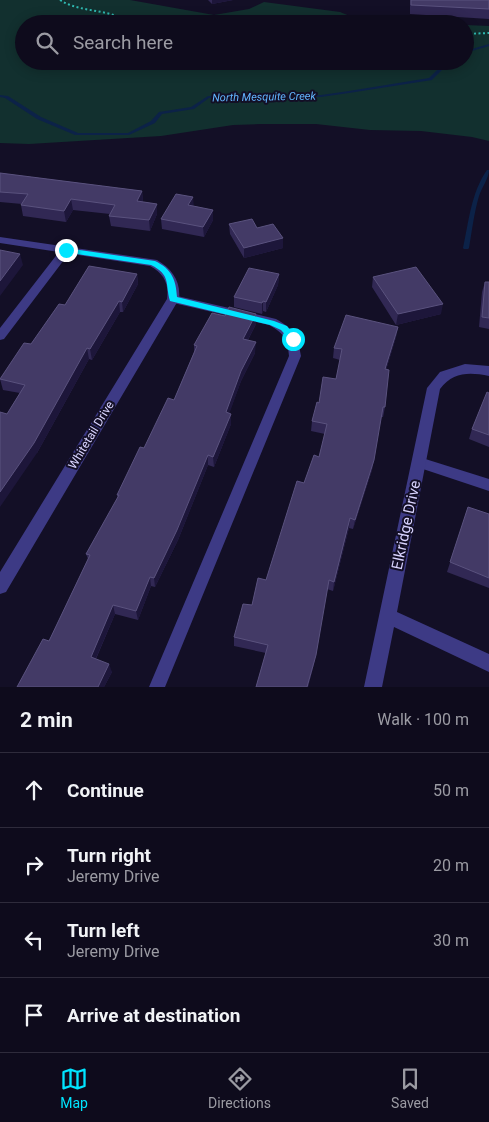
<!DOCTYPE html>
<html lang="en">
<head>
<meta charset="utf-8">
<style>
	body { margin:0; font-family:Roboto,sans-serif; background:#1c1929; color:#f1f3f6 }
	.stop { position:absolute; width:15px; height:15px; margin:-11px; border:4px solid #00e5ff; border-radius:50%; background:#fff }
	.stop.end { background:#00e5ff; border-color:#fff; box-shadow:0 1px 5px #0008 }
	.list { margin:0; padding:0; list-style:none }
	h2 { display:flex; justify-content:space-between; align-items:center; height:65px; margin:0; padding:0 20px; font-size:21px }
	h2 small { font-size:16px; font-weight:400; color:#9b9ba3 }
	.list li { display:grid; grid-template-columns:32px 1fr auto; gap:15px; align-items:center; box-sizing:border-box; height:75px; padding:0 20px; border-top:1px solid #2e2b3b }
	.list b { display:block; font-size:19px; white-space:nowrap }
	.list p { margin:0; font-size:16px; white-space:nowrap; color:#9b9ba3 }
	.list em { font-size:16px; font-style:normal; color:#9b9ba3 }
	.icon { flex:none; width:28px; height:28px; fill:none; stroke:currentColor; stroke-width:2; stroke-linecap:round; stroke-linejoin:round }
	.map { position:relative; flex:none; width:489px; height:687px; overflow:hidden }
	.search { position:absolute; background:#0e0b1c; box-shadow:0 2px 12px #0003; left:15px; right:15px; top:15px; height:55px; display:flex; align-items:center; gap:12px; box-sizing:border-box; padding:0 18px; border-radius:28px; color:#9b9ba3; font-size:19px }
	.sheet { height:365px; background:#0e0b1c }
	nav { display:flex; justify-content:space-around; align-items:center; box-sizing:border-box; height:70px; border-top:1px solid #2e2b3b; background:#0e0b1c; font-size:14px; color:#9b9ba3 }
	nav a { display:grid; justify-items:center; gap:2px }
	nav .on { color:#00e5ff }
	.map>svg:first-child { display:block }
	.green { fill:#12302f }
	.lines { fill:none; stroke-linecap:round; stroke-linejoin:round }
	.stream { fill:#0c2248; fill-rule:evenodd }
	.path { stroke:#2fb8b0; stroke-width:2; stroke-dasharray:2 2.5; stroke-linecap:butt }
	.lane { fill:#3d3a85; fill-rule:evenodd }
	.street { fill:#3d3a85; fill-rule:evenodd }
	.wall { fill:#312854 }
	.shaded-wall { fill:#1d163a }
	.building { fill:#433a66; stroke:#5a527e }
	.route { fill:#00e5ff }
	.labels { text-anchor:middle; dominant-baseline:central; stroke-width:4; stroke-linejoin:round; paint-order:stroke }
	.far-water-label { font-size:11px; font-style:italic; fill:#62b6ff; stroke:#130f26 }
	.street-label { font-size:12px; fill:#d9d4ff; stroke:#130f26 }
	.near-street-label { font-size:15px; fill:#d9d4ff; stroke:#130f26 }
</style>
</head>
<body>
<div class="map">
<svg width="489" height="687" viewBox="0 0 489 687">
	<rect width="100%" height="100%" fill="#130f26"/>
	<!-- green -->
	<path class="green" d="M0 0H130L214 15 249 9 264 2 340 12 364 22 427 24H24V61H465V25L489 26V141L472 137 421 131 370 130 316 124H260L233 125 161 136 29 144 0 143Z"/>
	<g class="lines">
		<!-- stream -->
		<path class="stream" d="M489 44V46L465 53V51Z
			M446 61H451L432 80 349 93 321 97 209 98 194 109 162 114 155 123 129 135H75L37 119 5 98 0 97V95L8 96 41 117 78 133H128L151 121 159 112 191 107 208 96 321 95 349 91 429 78Z
			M487 170H489C489 178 482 187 479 196 474 213 472 231 469 248L468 249H464L463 248C469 221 471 193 487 170Z"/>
		<!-- path -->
		<path class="path" d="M60 0C82 14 109 7 131 24
			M465 34 489 33"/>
		<!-- lane -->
		<path class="lane" d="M66 247 71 250 70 252 4 339 0 340V328L62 248Z
			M173 295 276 319C293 328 298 337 301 356L165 687H149L289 356C288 340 284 333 269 325L169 302 168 299Z
			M419 457 489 479V491L414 466 413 462 414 458Z"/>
		<!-- street -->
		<path class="street" d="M0 237 157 260C172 269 181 281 179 299L6 592 0 594V572L167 299C169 283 164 274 150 266L0 243Z
			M465 364 489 366V376C469 372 453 372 440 389L397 612 489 654V672L394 627 382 687H364L427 388 440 372Z"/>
	</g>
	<!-- wall -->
	<path class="wall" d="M208 0H233L212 4Z
		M410 0H489V19L410 14Z
		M0 173 142 191 143 202 157 204V214L150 231 111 226 109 216 110 214 73 210 66 222 23 216 21 205 22 204 0 202Z
		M194 206 213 210V220L204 237 162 229 161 219Z
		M229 224 257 228 283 248 244 258 230 234Z
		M137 274 138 284 123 312H120L92 360 89 359 37 453 7 414 20 393 3 390 0 379 65 305Z
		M279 274 278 285 266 312 263 311 262 314 234 307V297Z
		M373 277 441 314 396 325 372 287Z
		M485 282H489V329L479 327 482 292Z
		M256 324 248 340 255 353 241 381 229 413 231 424 214 467 208 465 178 540 155 587 151 586 138 620 115 614 96 659 112 672 104 687H17L49 641 88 559 86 554 118 498 117 495 144 448 174 400 194 352V345Z
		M398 327 396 337 386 370 385 407 383 417H381L372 470 353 529 349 528 333 591 327 589 314 664 308 687H256L266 653 234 646V637L266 580 304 483 319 457 325 434 311 431 312 421 319 403 336 379 340 360 333 358 334 348Z
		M489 393V447L469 439 472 429Z
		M468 507 489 514V588L447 572Z"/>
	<!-- shaded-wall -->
	<path class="shaded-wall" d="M212 0H233L212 4Z
		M142 191 143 202 139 212 137 201Z
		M193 197 194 207 188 205Z
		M71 199 73 210 66 222 64 211Z
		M157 204V214L150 231 149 220Z
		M213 210V220L204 237 203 227Z
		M283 238V248L244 258V248Z
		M20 254 23 265 0 296V281Z
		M137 274 138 284 123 312 122 302Z
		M279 274 278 285 266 312V302Z
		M119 301 120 312 92 360 90 349Z
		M263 301V311L262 314V303Z
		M443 304 441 314 396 325 398 314Z
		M256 314V324L243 349V339Z
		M398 327 396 337 383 380 385 369Z
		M256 342 255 353 241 381 226 423V412L241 371Z
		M87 348 89 359 37 453 0 507V492Z
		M231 414V424L214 467 213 457Z
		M208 455V465L178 540 155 587 154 578Z
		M374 460 372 470 353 529 355 520Z
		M350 518 349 528 333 591 334 582Z
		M150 577 151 586 138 620 136 611Z
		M329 580 314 664 308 687H307Z
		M113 605 115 614 93 665 91 657Z
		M109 664 112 672 104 687H98Z"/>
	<!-- building -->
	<path class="building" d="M411 0H489V9L411 5Z
		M0 173 142 191 137 201 157 204 149 220 109 216 115 205 71 199 64 211 21 205 28 194 0 192Z
		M176 194 193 197 188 205 213 210 203 227 161 219Z
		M252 219 257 228 273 224 283 238 244 248 229 224Z
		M0 250 20 254 0 281Z
		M89 266 137 274 122 302 119 301 90 349 87 348 34 443 0 492V412L7 414 25 385 0 379 24 343 31 344 59 304 65 305Z
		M416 267 443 304 398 314 373 277Z
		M249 268 279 274 266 302 263 301 262 303 234 297Z
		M485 282H489V318L482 317Z
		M229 307 256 314 243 339 256 342 241 371 226 412 231 414 213 457 208 455 177 530 154 578 150 577 136 611 113 605 91 657 109 664 98 687H17L43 639 49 641 90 555 86 554 119 495H117L140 447 144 448 168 398 174 400 197 346 194 345 212 313 225 316Z
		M346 315 398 327 385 369 389 370 385 407H383L374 460 355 520 350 518 334 582 329 580 316 655 307 687H256L268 645 234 637 243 604 252 605 258 578 266 580 297 481 304 483 314 455 319 457 327 424 312 421 317 402 319 403 323 377 336 379 342 349 334 348Z
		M487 392 489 393V435L472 429Z
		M468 507 489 514V578L450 562Z"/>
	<!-- route -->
	<path class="route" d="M66 248 155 261C172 269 176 280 177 297L274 321 287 326 297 339 291 341 281 330 270 325 170 301C165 283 171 275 151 265L63 252V248Z"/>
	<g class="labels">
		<!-- far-water labels -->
		<g class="far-water-label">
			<text transform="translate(264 97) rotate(-1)">North Mesquite Creek</text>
		</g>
		<!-- street labels -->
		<g class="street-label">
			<text transform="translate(91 435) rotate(-59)">Whitetail Drive</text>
		</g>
		<!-- near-street labels -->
		<g class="near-street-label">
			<text transform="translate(406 525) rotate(-78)">Elkridge Drive</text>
		</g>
	</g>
</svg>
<div class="stop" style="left:293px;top:339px"></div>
<div class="stop end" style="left:66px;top:250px"></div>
<div class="search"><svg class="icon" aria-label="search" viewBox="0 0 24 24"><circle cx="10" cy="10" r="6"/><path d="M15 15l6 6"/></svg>Search here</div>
</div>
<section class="sheet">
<h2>2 min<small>Walk · 100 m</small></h2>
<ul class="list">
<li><svg class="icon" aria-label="ahead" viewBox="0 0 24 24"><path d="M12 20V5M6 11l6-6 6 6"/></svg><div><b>Continue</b></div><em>50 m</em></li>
<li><svg class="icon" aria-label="right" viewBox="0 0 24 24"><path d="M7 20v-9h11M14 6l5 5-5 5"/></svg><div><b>Turn right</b><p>Jeremy Drive</p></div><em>20 m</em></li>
<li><svg class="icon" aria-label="left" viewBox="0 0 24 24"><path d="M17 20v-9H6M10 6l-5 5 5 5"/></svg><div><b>Turn left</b><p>Jeremy Drive</p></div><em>30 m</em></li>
<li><svg class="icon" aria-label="arrive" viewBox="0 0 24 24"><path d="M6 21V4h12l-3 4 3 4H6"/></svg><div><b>Arrive at destination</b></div></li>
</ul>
</section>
<nav>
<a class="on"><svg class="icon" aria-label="map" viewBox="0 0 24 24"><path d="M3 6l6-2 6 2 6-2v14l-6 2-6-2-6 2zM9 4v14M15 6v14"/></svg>Map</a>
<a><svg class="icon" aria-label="directions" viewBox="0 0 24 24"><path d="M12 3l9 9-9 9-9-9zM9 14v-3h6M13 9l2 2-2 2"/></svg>Directions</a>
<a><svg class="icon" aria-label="saved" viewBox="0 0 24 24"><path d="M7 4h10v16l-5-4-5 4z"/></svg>Saved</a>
</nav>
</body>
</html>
